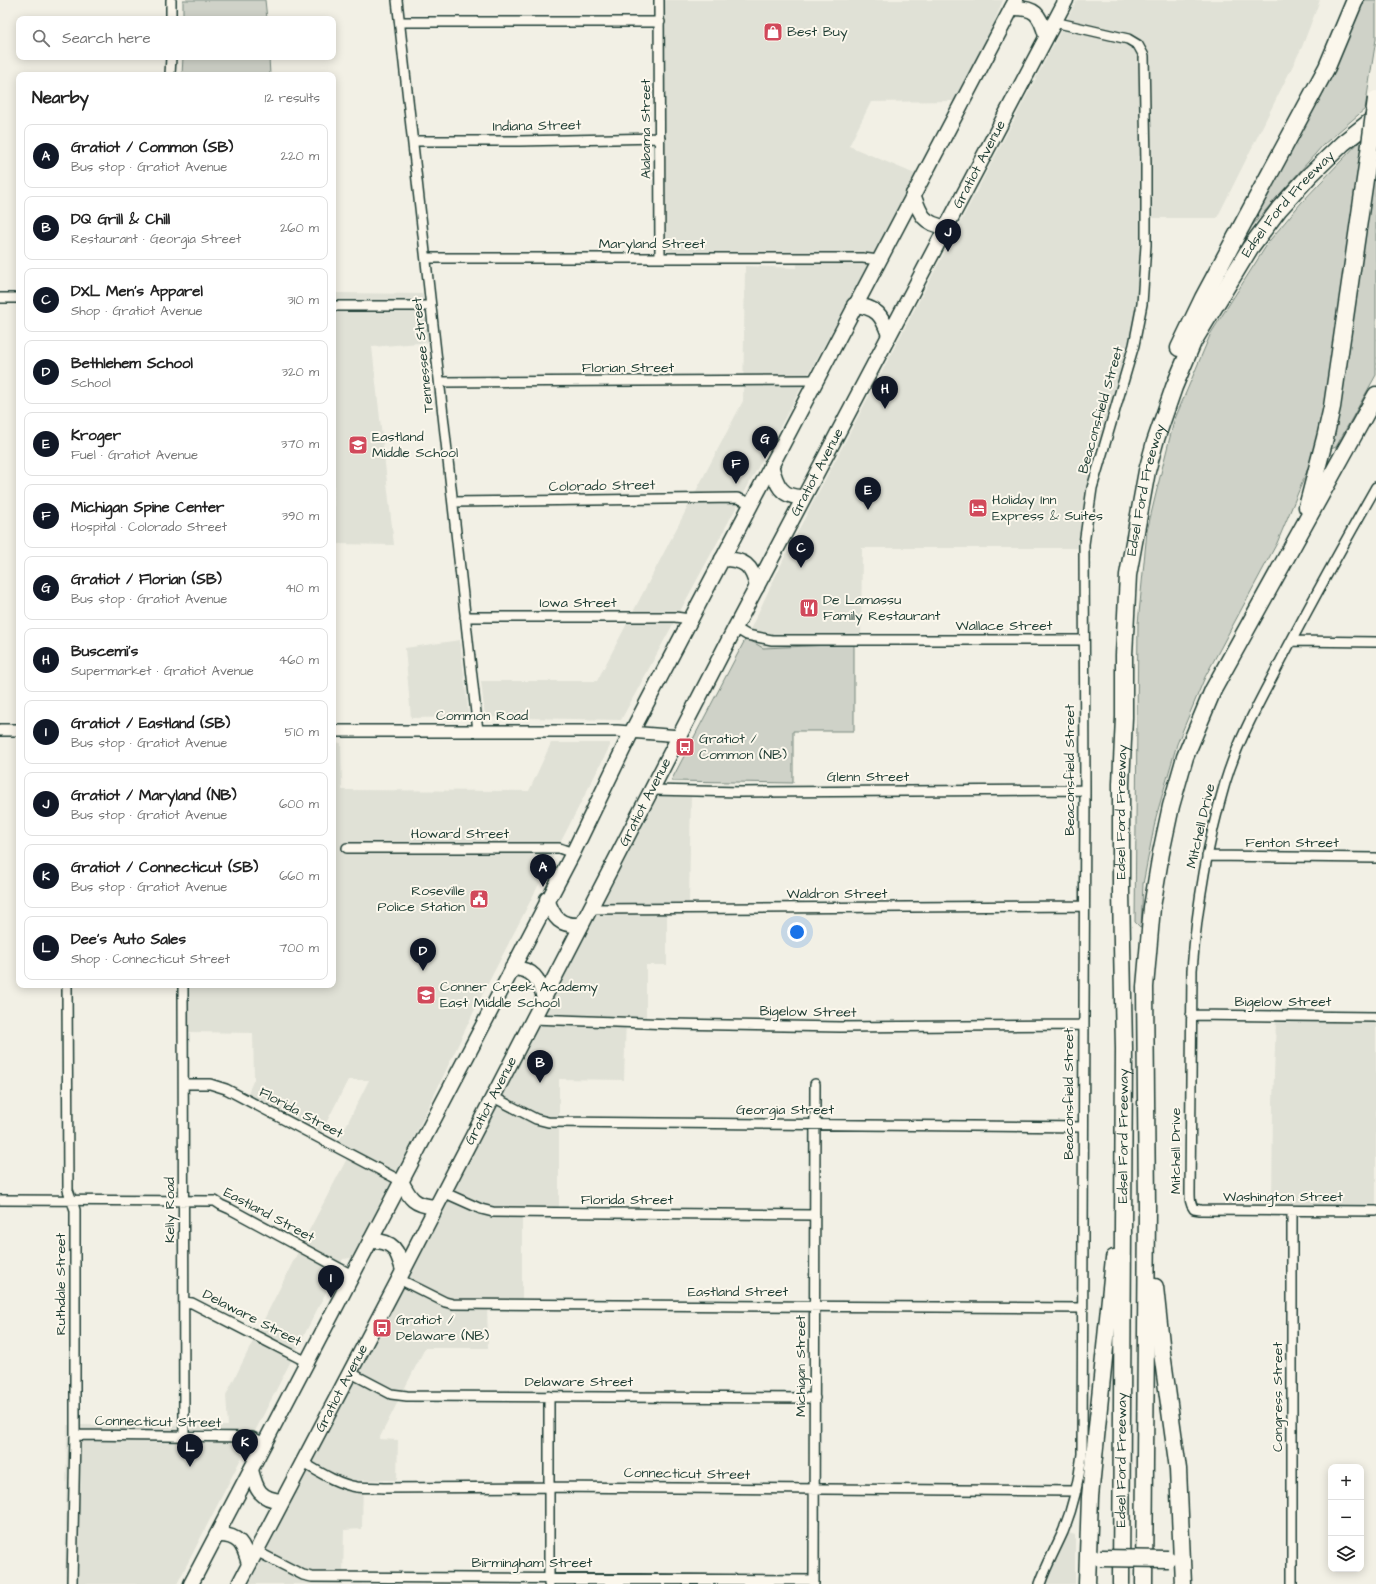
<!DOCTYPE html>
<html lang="en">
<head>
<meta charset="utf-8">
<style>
	body { margin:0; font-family:"Architects Daughter",sans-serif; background:#f2f2f2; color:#222 }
	.controls { position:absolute; right:12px; bottom:12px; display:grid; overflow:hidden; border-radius:8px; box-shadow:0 2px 10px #0003 }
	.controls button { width:36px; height:36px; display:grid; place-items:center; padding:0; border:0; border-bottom:1px solid #e0e0e0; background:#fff; color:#222; font:20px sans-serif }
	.you { position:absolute; left:797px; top:932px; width:14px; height:14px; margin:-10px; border:3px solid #fff; border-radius:50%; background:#1a73e8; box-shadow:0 0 0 6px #1a73e833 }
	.badge { display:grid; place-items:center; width:26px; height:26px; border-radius:50%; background:#111827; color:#fff; font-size:13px; font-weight:700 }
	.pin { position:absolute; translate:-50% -33px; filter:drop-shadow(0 1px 2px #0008) }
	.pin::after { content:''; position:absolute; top:21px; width:14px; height:12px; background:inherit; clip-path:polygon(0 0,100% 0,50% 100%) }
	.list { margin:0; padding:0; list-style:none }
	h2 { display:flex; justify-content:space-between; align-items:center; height:52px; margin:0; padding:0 16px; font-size:17px }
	h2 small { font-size:13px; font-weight:400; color:#767676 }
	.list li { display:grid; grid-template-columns:26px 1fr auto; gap:12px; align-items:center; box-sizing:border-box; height:64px; margin:0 8px 8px; padding:0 8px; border:1px solid #e0e0e0; border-radius:8px }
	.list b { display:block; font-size:15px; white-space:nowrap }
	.list p { margin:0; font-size:13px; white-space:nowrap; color:#767676 }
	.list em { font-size:13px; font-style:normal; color:#767676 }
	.icon { flex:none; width:22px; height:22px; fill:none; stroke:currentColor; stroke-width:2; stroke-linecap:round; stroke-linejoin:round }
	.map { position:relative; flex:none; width:1376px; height:1584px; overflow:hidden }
	.search { position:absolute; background:#fff; box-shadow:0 2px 10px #0003; left:16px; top:16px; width:320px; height:44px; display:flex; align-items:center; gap:10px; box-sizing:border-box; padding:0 14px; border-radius:8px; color:#767676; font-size:15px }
	.panel { position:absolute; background:#fff; box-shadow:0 2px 10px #0003; left:16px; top:72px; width:320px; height:916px; border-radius:8px }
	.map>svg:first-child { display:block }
	.built { fill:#e0e1d6 }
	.green { fill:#cfd2c8; stroke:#77887e }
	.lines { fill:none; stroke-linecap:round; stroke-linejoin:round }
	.minor-casing { stroke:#1f3d34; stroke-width:12 }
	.tertiary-casing { stroke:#1f3d34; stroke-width:14 }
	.primary-casing { stroke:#1f3d34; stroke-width:17 }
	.motorway-casing { stroke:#1f3d34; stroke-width:19 }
	.minor { stroke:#fbf7ec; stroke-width:9 }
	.tertiary { stroke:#fbf7ec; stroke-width:11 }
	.primary { stroke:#fbf7ec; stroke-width:14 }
	.motorway { stroke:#fbf7ec; stroke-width:16 }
	.motorway-bridge-casing { stroke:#1f3d34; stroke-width:19; stroke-linecap:butt }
	.motorway-bridge { stroke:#fbf7ec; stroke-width:16 }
	.labels { text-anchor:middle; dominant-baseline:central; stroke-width:4; stroke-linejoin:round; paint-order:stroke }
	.poi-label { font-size:14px; fill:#1f3d34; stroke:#fbf7ec; text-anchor:start }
	.street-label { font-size:14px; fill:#1f3d34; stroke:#fbf7ec }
</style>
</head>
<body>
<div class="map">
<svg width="1376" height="1584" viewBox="0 0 1376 1584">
	<rect width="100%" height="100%" fill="#f2f0e5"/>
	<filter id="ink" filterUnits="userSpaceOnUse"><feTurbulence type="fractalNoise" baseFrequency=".025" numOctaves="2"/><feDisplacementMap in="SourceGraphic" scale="8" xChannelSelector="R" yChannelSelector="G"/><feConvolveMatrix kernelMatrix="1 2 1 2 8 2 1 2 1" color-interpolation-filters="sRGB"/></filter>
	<g filter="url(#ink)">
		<!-- built -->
		<path class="built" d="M664 0H1003L992 28 954 101 871 102 849 146 915 174 846 305 621 720 485 717 481 681H597L743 401 745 266 797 268 796 252H672L666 250 665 240Z
			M1077 0H1320L1302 47 1217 218H1141L1138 286 1135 312 1128 346 1086 492 1081 520 1079 548H862L861 644 763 648 747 636 789 548Z
			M333 293 426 294 431 342 372 347 394 545 335 544 334 561Z
			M460 640 469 717 411 718 405 648Z
			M333 742 341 743 342 790 529 791 551 743H610V746L477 1005 409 1148 354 1254 351 1258 343 1259 177 1584H65L67 1425 228 1426 226 1395 304 1240 352 1149 338 1142 369 1080H348L321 1133 247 1095 254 1079 253 1033 188 1032V985H333Z
			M666 794H691L689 902H667V965H646V1017H626L624 1080 559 1079V1209L522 1208V1299H487L488 1348H425L379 1439 398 1440 397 1480H363L362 1529 344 1530 343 1580 362 1581V1584H249L656 800 660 796Z
			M1276 1020 1376 1021V1206L1272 1205 1273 1102Z
			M1069 1533 1075 1535V1584H1045Z"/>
		<!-- green -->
		<path class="green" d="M183 0H265L267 19H183Z
			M1362 0H1376V39L1365 109 1323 145 1251 227Z
			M183 57H269L270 75H182Z
			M1362 139 1328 395 1310 464 1277 543 1205 677 1177 744 1156 817 1143 884 1141 928 1135 922 1138 624 1147 531 1159 481 1174 421 1211 333 1270 240 1301 203Z
			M1376 161V375L1336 447 1331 449 1342 397Z
			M746 638 763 648 854 644V731H793V783L671 781Z"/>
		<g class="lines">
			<!-- minor casing -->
			<g class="minor-casing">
				<path id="minor" d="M397 0 478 731
					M659 0 660 258
					M171 19V0
					M400 22H660
					M170 75 171 57
					M414 141H520L660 138
					M427 258H863L878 260
					M0 298H19
					M333 306H431
					M440 382 815 380
					M1376 487C1342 547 1308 608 1276 670 1257 706 1237 743 1225 783 1207 844 1197 907 1192 970L1190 1192C1190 1199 1190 1204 1194 1209L1200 1210 1376 1211
					M453 502 737 498 751 503
					M465 617H675L690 619
					M735 628 747 635 772 640H1084
					M1291 641 1376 642
					M652 790 741 792 1085 790
					M347 848H559L573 853
					M1207 856 1376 858
					M591 909 1084 906
					M67 985 68 1190 75 1210V1435L72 1584
					M183 985 184 1435
					M1191 1015 1376 1017
					M532 1019 672 1024 840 1027 1083 1025
					M184 1084H210L226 1089 401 1181
					M493 1097 536 1119 548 1122 1083 1127
					M443 1192 481 1209 493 1212 815 1215
					M0 1200 215 1201 221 1205 230 1209 352 1275
					M399 1279 445 1302 453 1304 1082 1308
					M184 1302 192 1303 307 1362
					M349 1372 391 1394 407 1396 815 1398
					M75 1435 252 1437 265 1443
					M302 1462C319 1472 337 1484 357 1487 366 1488 375 1487 383 1488L549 1487 1076 1491
					M256 1551 303 1575 312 1577 814 1580
					M549 1584V1396
					M814 1584 815 1084
					M1040 1584C1046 1566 1055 1550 1063 1532 1073 1507 1079 1481 1082 1454L1085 790 1084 544 1092 488 1134 345 1142 304 1146 245V165L1144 56 1138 45 1128 39 1054 22
					M1292 1584V1211"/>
			</g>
			<!-- tertiary casing -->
			<g class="tertiary-casing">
				<path id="tertiary" d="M0 730H19
					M333 731H617L680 736"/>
			</g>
			<!-- primary casing -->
			<g class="primary-casing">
				<g id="primary">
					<path d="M1012 8C1035 7 1040 14 1046 36"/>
					<path d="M913 194C920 214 923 224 946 227"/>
					<path d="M854 305C877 307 882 315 889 335"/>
					<path d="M771 465C776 484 781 498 803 497"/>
					<path d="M722 559C744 559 752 565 757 587"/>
					<path d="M547 899C554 919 560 926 581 925"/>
					<path d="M512 968C533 969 539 978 544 998"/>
					<path d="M401 1181C410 1199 414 1205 435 1207"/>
					<path d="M370 1241C394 1240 397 1250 403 1270"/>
					<path d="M251 1470C256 1489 259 1499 282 1501"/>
					<path d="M217 1535C239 1534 244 1545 249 1564"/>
					<path d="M191 1584 573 853 631 733 1016 0"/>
					<path id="s1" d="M239 1584 399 1279 735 628 1066 0"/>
				</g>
			</g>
			<!-- motorway casing -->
			<g class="motorway-casing">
				<g id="motorway">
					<path d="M1179 348 1203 298 1327 67 1355 0"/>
					<path d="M1307 507 1325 438 1332 407 1369 152"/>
					<path d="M1155 1287 1162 1353 1178 1469 1183 1584"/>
					<path d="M1087 1584 1090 1497 1114 1258"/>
					<path id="s2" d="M1121 1584 1124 1049 1121 891V784L1124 717V655L1128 575 1147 471 1155 442 1174 387 1193 342 1250 248 1279 209 1309 176 1343 143 1376 117"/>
					<path d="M1144 1584 1147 1208 1145 987 1152 907 1161 853 1171 806 1185 757 1213 690 1376 395"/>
				</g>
			</g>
			<!-- minor -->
			<use href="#minor" class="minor"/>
			<!-- tertiary -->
			<use href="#tertiary" class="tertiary"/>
			<!-- primary -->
			<use href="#primary" class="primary"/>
			<!-- motorway -->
			<use href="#motorway" class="motorway"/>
			<!-- motorway-bridge casing -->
			<g class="motorway-bridge-casing">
				<path id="motorway-bridge" d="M1369 152 1376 99
					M1100 1558 1168 1559"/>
			</g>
			<!-- motorway-bridge -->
			<use href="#motorway-bridge" class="motorway-bridge"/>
		</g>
	</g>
	<!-- icons -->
	<defs>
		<g id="shop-square" transform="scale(1)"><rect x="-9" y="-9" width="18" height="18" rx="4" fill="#d1495b" stroke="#fbf7ec"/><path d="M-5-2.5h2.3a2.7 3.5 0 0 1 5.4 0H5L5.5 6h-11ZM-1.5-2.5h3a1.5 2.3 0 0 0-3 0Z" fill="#fff"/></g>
		<g id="school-square" transform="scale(1)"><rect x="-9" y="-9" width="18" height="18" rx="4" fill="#d1495b" stroke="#fbf7ec"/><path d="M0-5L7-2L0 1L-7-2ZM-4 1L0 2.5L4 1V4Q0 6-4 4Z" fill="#fff"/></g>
		<g id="hotel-square" transform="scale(1)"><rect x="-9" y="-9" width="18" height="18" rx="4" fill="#d1495b" stroke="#fbf7ec"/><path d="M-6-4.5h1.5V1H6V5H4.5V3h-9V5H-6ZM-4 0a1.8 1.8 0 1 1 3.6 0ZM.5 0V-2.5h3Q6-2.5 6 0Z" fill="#fff"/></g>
		<g id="restaurant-square" transform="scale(1)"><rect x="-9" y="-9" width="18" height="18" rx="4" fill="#d1495b" stroke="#fbf7ec"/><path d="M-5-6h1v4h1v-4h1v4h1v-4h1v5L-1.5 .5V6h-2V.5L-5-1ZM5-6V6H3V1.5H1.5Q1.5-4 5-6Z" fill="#fff"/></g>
		<g id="bus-square" transform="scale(1)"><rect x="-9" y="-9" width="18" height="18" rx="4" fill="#d1495b" stroke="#fbf7ec"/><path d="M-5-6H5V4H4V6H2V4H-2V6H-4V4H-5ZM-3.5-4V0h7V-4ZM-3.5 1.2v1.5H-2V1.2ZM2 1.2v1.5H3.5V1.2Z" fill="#fff"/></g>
		<g id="civic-square" transform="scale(1)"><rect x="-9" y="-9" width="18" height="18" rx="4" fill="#d1495b" stroke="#fbf7ec"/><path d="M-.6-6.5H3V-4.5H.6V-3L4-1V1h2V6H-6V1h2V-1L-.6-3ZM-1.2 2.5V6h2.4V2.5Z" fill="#fff"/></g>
	</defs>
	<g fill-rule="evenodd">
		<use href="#shop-square" x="773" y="32"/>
		<use href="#school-square" x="358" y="445"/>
		<use href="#hotel-square" x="978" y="508"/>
		<use href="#restaurant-square" x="809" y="608"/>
		<use href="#bus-square" x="685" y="747"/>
		<use href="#civic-square" x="479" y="899"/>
		<use href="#school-square" x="426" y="995"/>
		<use href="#bus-square" x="382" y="1328"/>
	</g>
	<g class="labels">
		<!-- poi labels -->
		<g class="poi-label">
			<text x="787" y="32">Best Buy</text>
			<text x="372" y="437">Eastland<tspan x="372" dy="16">Middle School</tspan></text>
			<text x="992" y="500">Holiday Inn<tspan x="992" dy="16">Express &amp; Suites</tspan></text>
			<text x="823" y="600">De Lamassu<tspan x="823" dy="16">Family Restaurant</tspan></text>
			<text x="699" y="739">Gratiot /<tspan x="699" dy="16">Common (NB)</tspan></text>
			<text x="465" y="891" text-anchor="end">Roseville<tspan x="465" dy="16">Police Station</tspan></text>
			<text x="440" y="987">Conner Creek Academy<tspan x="440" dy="16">East Middle School</tspan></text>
			<text x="396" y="1320">Gratiot /<tspan x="396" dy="16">Delaware (NB)</tspan></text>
		</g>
		<!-- street labels -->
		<g class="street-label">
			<text transform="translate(537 126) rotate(-1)">Indiana Street</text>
			<text transform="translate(646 129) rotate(-90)">Alabama Street</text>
			<text stroke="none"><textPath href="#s1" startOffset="1601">Gratiot Avenue</textPath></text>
			<text stroke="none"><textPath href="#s2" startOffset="1420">Edsel Ford Freeway</textPath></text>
			<text x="652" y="244">Maryland Street</text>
			<text transform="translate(423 355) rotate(-96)">Tennessee Street</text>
			<text x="628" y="368">Florian Street</text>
			<text transform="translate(1101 410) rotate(-74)">Beaconsfield Street</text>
			<text stroke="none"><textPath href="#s1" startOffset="1253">Gratiot Avenue</textPath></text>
			<text transform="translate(602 486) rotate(-1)">Colorado Street</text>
			<text stroke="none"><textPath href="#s2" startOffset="1096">Edsel Ford Freeway</textPath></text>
			<text x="578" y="603">Iowa Street</text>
			<text x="1004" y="626">Wallace Street</text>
			<text x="482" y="716">Common Road</text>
			<text transform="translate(1070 770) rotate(-90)">Beaconsfield Street</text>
			<text x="868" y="777">Glenn Street</text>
			<text stroke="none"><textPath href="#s1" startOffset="881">Gratiot Avenue</textPath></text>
			<text stroke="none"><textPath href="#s2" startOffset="772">Edsel Ford Freeway</textPath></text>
			<text transform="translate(1201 826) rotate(-77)">Mitchell Drive</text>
			<text x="460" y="834">Howard Street</text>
			<text x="1292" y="843">Fenton Street</text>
			<text x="837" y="894">Waldron Street</text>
			<text x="1283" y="1002">Bigelow Street</text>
			<text transform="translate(808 1012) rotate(1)">Bigelow Street</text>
			<text transform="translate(1069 1094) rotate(-90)">Beaconsfield Street</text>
			<text stroke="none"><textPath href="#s1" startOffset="545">Gratiot Avenue</textPath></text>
			<text x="785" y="1110">Georgia Street</text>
			<text transform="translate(301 1113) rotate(28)">Florida Street</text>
			<text stroke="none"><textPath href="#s2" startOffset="448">Edsel Ford Freeway</textPath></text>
			<text transform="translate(1176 1151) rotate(-90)">Mitchell Drive</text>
			<text x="1283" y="1197">Washington Street</text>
			<text x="627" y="1200">Florida Street</text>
			<text transform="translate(170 1210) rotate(-90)">Kelly Road</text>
			<text transform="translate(269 1215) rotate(28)">Eastland Street</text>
			<text transform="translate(61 1284) rotate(-90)">Ruthdale Street</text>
			<text x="738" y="1292">Eastland Street</text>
			<text transform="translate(252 1318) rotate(27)">Delaware Street</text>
			<text transform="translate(801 1366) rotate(-90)">Michigan Street</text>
			<text x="579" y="1382">Delaware Street</text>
			<text stroke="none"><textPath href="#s1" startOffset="221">Gratiot Avenue</textPath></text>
			<text transform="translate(1278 1397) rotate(-90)">Congress Street</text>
			<text transform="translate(158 1422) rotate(1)">Connecticut Street</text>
			<text stroke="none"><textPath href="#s2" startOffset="124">Edsel Ford Freeway</textPath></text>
			<text transform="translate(687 1474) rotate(1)">Connecticut Street</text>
			<text x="532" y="1563">Birmingham Street</text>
		</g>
	</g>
</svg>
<div class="controls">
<button>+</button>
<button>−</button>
<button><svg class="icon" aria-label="layers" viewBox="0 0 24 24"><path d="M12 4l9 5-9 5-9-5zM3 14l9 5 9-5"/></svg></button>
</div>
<div class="you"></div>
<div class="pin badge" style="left:543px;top:887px">A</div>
<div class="pin badge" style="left:540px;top:1083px">B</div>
<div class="pin badge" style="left:801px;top:568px">C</div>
<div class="pin badge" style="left:423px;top:971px">D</div>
<div class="pin badge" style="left:868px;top:510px">E</div>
<div class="pin badge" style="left:736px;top:484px">F</div>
<div class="pin badge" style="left:765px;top:459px">G</div>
<div class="pin badge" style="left:885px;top:409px">H</div>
<div class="pin badge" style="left:331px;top:1298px">I</div>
<div class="pin badge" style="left:948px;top:252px">J</div>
<div class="pin badge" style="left:245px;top:1462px">K</div>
<div class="pin badge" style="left:190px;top:1467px">L</div>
<div class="search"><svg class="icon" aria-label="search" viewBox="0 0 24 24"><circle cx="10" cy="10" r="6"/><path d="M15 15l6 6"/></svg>Search here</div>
<section class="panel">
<h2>Nearby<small>12 results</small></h2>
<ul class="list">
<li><span class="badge">A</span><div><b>Gratiot / Common (SB)</b><p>Bus stop · Gratiot Avenue</p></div><em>220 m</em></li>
<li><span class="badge">B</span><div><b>DQ Grill &amp; Chill</b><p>Restaurant · Georgia Street</p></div><em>260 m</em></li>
<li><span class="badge">C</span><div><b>DXL Men's Apparel</b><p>Shop · Gratiot Avenue</p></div><em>310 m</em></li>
<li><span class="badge">D</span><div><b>Bethlehem School</b><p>School</p></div><em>320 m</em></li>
<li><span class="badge">E</span><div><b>Kroger</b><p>Fuel · Gratiot Avenue</p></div><em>370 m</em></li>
<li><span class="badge">F</span><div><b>Michigan Spine Center</b><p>Hospital · Colorado Street</p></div><em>390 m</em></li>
<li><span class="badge">G</span><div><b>Gratiot / Florian (SB)</b><p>Bus stop · Gratiot Avenue</p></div><em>410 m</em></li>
<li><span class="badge">H</span><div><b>Buscemi's</b><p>Supermarket · Gratiot Avenue</p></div><em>460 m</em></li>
<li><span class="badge">I</span><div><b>Gratiot / Eastland (SB)</b><p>Bus stop · Gratiot Avenue</p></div><em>510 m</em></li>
<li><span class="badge">J</span><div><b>Gratiot / Maryland (NB)</b><p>Bus stop · Gratiot Avenue</p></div><em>600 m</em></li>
<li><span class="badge">K</span><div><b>Gratiot / Connecticut (SB)</b><p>Bus stop · Gratiot Avenue</p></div><em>660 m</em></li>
<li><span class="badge">L</span><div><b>Dee's Auto Sales</b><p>Shop · Connecticut Street</p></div><em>700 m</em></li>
</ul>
</section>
</div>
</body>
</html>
